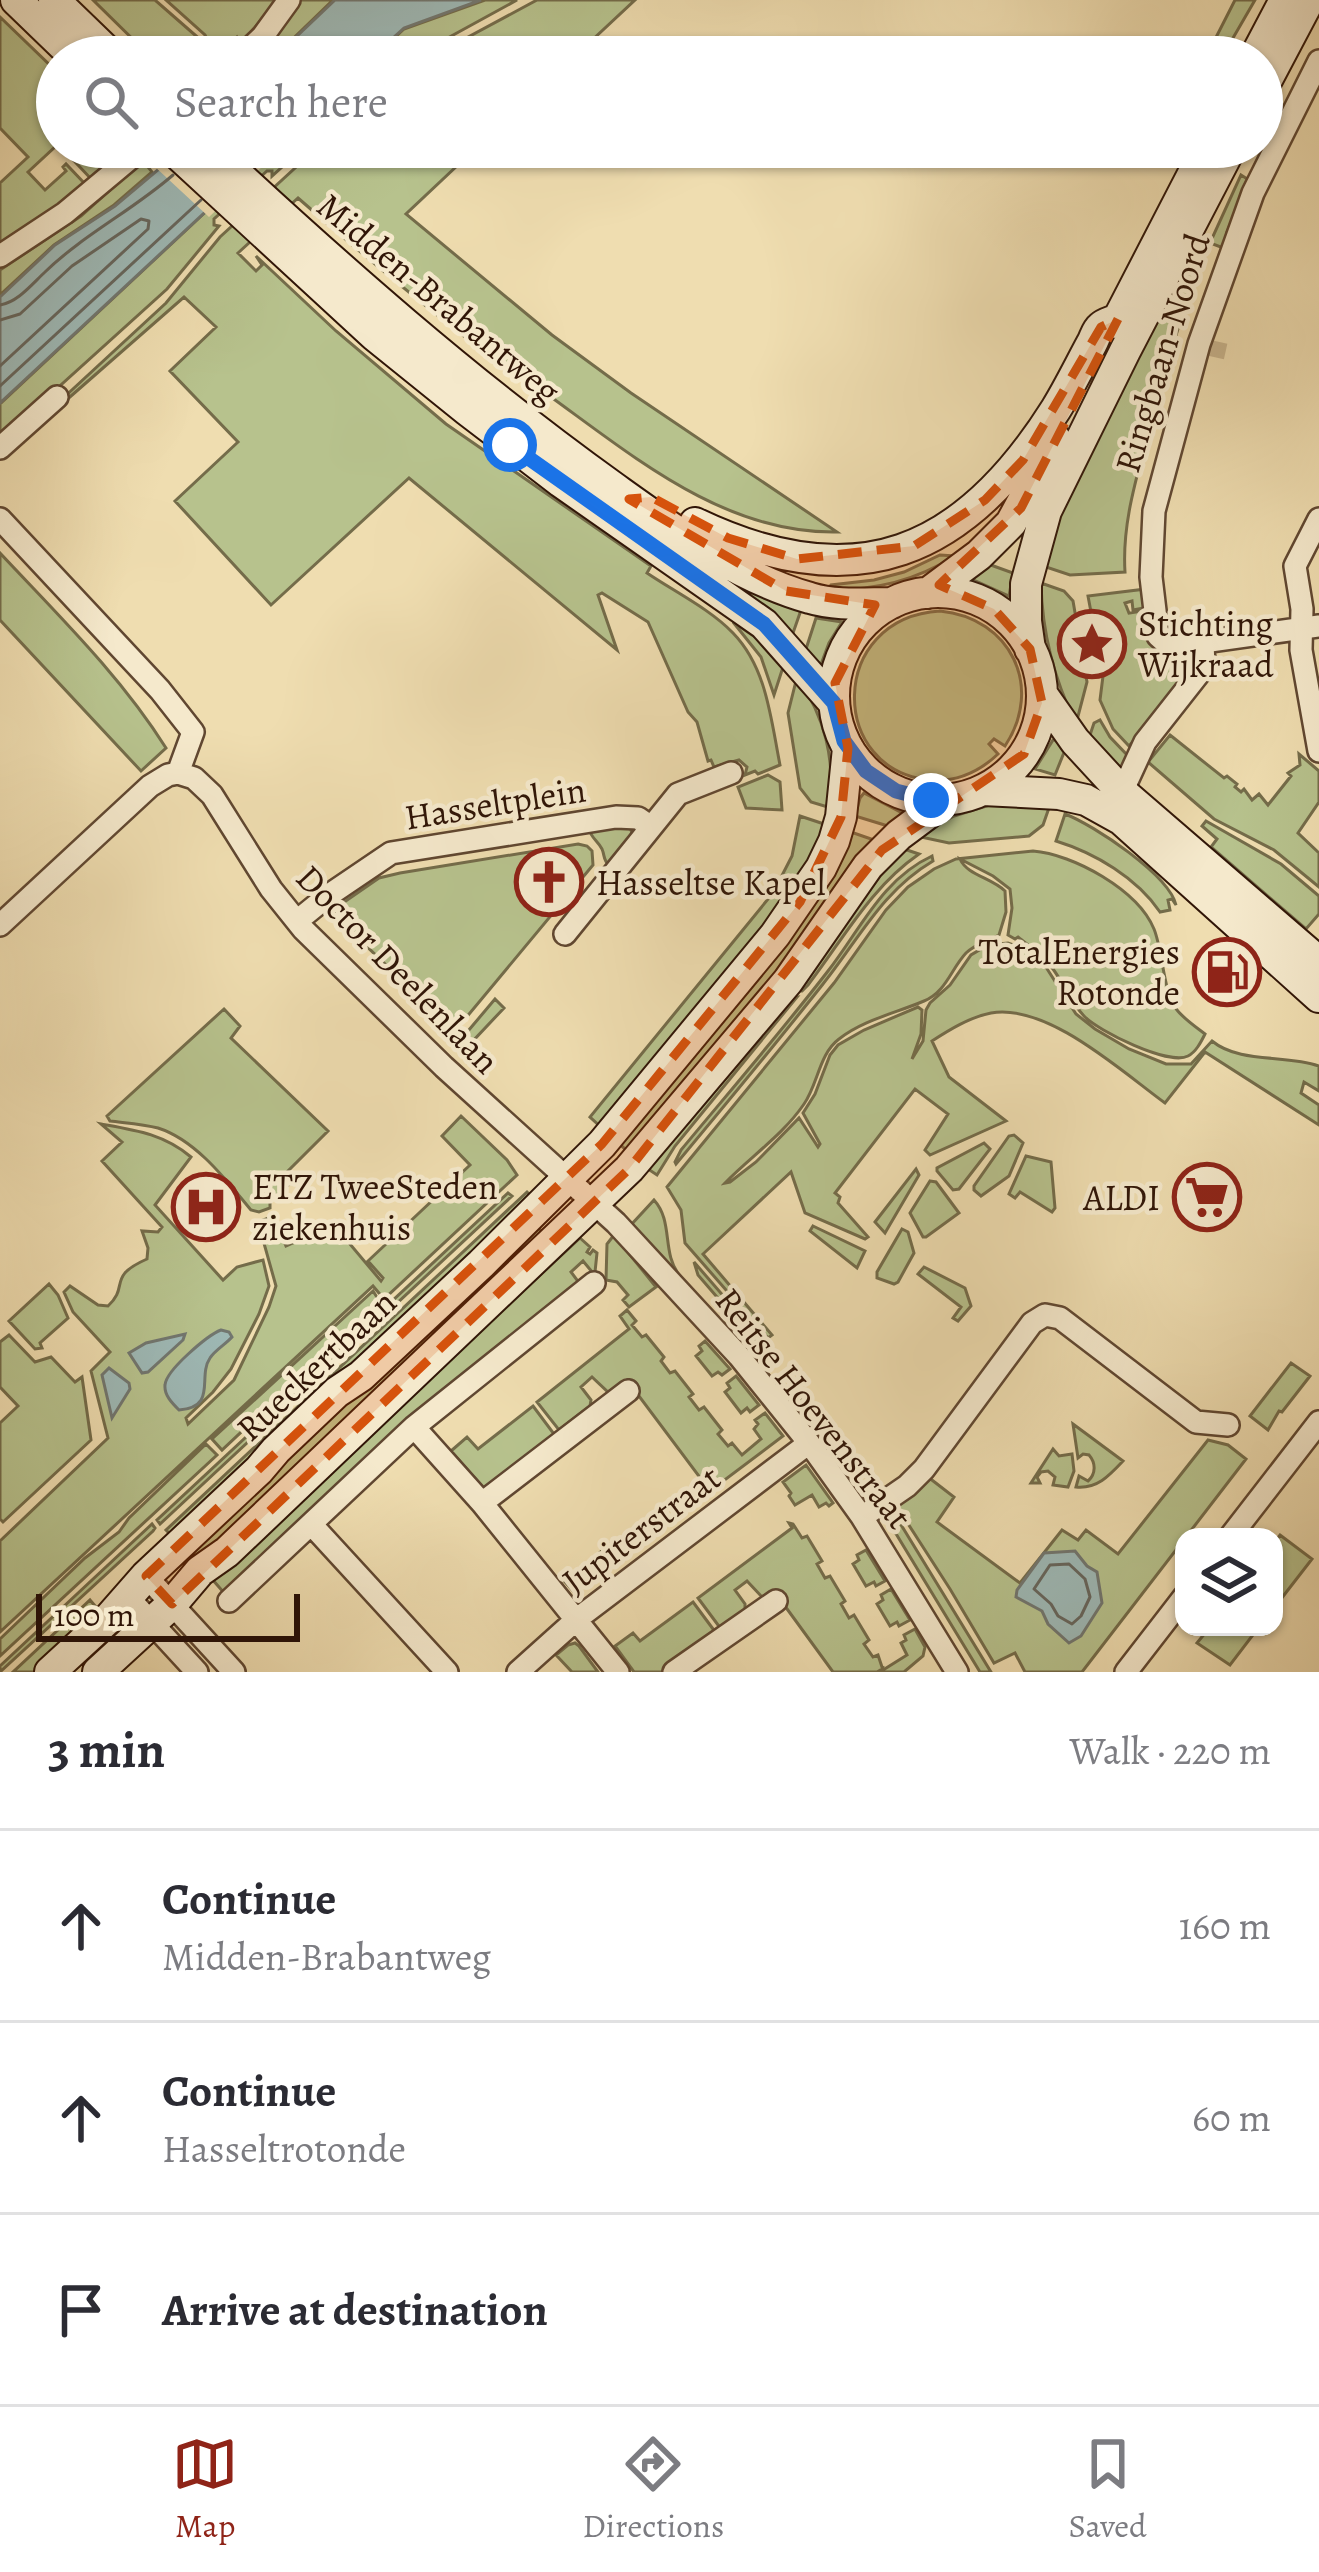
<!DOCTYPE html>
<html lang="en">
<head>
<meta charset="utf-8">
<style>
	body { margin:0; font-family:Alegreya,serif; background:#f7f7f7; color:#2b2b33 }
	.controls { position:absolute; right:36px; bottom:36px; display:grid; overflow:hidden; border-radius:24px; box-shadow:0 3px 9px #0004 }
	.controls button { width:108px; height:108px; display:grid; place-items:center; padding:0; border:0; border-bottom:3px solid #e1e1e2; background:#fff; color:#2b2b33; font:60px sans-serif }
	.scale { position:absolute; left:36px; bottom:30px; width:264px; box-sizing:border-box; padding-left:12px; border:6px solid #301507; border-top:0; font-size:33px; line-height:42px; white-space:nowrap; color:#301507; -webkit-text-stroke:9px #f5e9cc; paint-order:stroke }
	.stop { position:absolute; width:36px; height:36px; margin:-27px; border:9px solid #1a73e8; border-radius:50%; background:#fff }
	.stop.end { background:#1a73e8; border-color:#fff; box-shadow:0 3px 12px #0008 }
	.list { margin:0; padding:0; list-style:none }
	h2 { display:flex; justify-content:space-between; align-items:center; height:156px; margin:0; padding:0 48px; font-size:51px }
	h2 small { font-size:39px; font-weight:400; color:#7c7c81 }
	.list li { display:grid; grid-template-columns:78px 1fr auto; gap:36px; align-items:center; box-sizing:border-box; height:192px; padding:0 48px; border-top:3px solid #e1e1e2 }
	.list b { display:block; font-size:45px; white-space:nowrap }
	.list p { margin:0; font-size:39px; white-space:nowrap; color:#7c7c81 }
	.list em { font-size:39px; font-style:normal; color:#7c7c81 }
	.icon { flex:none; width:66px; height:66px; fill:none; stroke:currentColor; stroke-width:2; stroke-linecap:round; stroke-linejoin:round }
	.map { position:relative; flex:none; width:1319px; height:1672px; overflow:hidden }
	.search { position:absolute; background:#fff; box-shadow:0 3px 9px #0004; left:36px; right:36px; top:36px; height:132px; display:flex; align-items:center; gap:30px; box-sizing:border-box; padding:0 42px; border-radius:66px; color:#7c7c81; font-size:45px }
	.sheet { height:732px; background:#fff }
	nav { display:flex; justify-content:space-around; align-items:center; box-sizing:border-box; height:168px; border-top:3px solid #e1e1e2; background:#fff; font-size:33px; color:#7c7c81 }
	nav a { display:grid; justify-items:center; gap:6px }
	nav .on { color:#8f2418 }
	.map>svg:first-child { display:block }
	.green { fill:#b7c28d; stroke:#746c4a; stroke-width:3 }
	.water { fill:#9eb9b6; stroke:#727770; stroke-width:3 }
	.pier { fill:#efddb0 }
	.lines { fill:none; stroke-linecap:round; stroke-linejoin:round }
	.shore { stroke:#67675e; stroke-width:3 }
	.pedestrian-tunnel { stroke:#c9b58e; stroke-width:16; stroke-dasharray:16 8; stroke-linecap:butt }
	.minor-casing { stroke:#604731; stroke-width:26 }
	.secondary-casing { stroke:#301507; stroke-width:34 }
	.minor { stroke:#f5e9cc; stroke-width:21 }
	.secondary { stroke:#f5e9cc; stroke-width:30 }
	.route { stroke:#1a73e8; stroke-width:15 }
	.marked { fill:#d6520c; fill-opacity:0.2; stroke:#d6520c; stroke-width:9; stroke-dasharray:24 15; stroke-linejoin:round }
	.labels { text-anchor:middle; dominant-baseline:central; stroke-width:9; stroke-linejoin:round; paint-order:stroke }
	.street-label { font-size:36px; fill:#301507; stroke:#f5e9cc }
	.poi-label { font-size:36px; fill:#301507; stroke:#f5e9cc; text-anchor:start }
</style>
</head>
<body>
<div class="map">
<svg width="1319" height="1672" viewBox="0 0 1319 1672">
	<rect width="100%" height="100%" fill="#efddb0"/>
	<filter id="stains"><feTurbulence type="fractalNoise" baseFrequency=".00167" numOctaves="4"/><feColorMatrix values="0 0 0 0 .2 0 0 0 0 .09 0 0 0 0 .02 0 0 0 .5 -.17"/></filter>
	<radialGradient id="worn" r=".72"><stop offset=".6" stop-color="#630" stop-opacity="0"/><stop offset="1" stop-color="#630" stop-opacity=".3"/></radialGradient>
	<!-- green -->
	<path class="green" d="M93 0H155L203 42 207 39 205 35 166 0H277L242 43 237 37 229 44 233 51 227 57H151Z
		M299 0H333L274 57H254Z
		M485 0H517L413 57H374L404 29Z
		M537 0H635L574 57H431Z
		M1235 0H1255L1222 57H1206Z
		M0 17 57 72V145L28 172 45 190 66 171 63 167 66 164 87 186 0 248V183L28 157 0 128Z
		M61 147H131L93 181Z
		M158 147H169L148 167 152 172 114 205 54 245 0 295V270L81 216Z
		M275 147H304L272 176V171H267L214 219V225L219 226 167 289 0 440V404Z
		M318 147H477L406 214 552 335 631 393 837 532C723 534 632 455 544 392 531 384 517 377 505 368 434 314 365 257 298 198L238 253 256 271 262 265 256 256 336 331 446 424 651 566 647 573C675 592 710 609 733 633 767 668 771 720 780 765L758 774 755 771 745 775 747 767 739 760 714 767 711 760 708 761 697 722 688 712 648 622 602 593 598 595 617 650 409 478 271 605 175 501 238 442 170 371 216 327 184 297 63 403 60 401 166 303 220 237Z
		M1241 175 1249 180 1227 232 1231 234 1226 249 1210 243Z
		M1185 257 1200 264C1179 320 1164 376 1148 434 1136 480 1122 524 1125 572L1070 575 1043 566 1047 541Z
		M0 553C58 615 120 675 166 748L141 771 0 620Z
		M940 555 955 556C915 581 876 590 828 590L831 585 874 580 904 572Z
		M988 564 1013 573 1009 596 967 577Z
		M1041 583 1064 591 1073 601 1087 682 1076 724C1054 679 1042 633 1041 583Z
		M748 587 801 610 792 636 744 593Z
		M1146 589 1149 607 1133 610 1132 601 1125 603 1129 613 1149 610 1152 631 1194 650 1198 667 1129 746 1113 729 1100 700 1103 676 1088 596Z
		M940 611C1011 618 1044 687 1005 746L994 739 989 744 998 754C980 771 958 782 931 780 828 772 827 618 940 611Z
		M816 618 842 622 829 643 820 667 806 649Z
		M733 622 770 647 785 661 774 695 761 657Z
		M797 677C826 718 834 759 831 808L811 802 800 788 788 713Z
		M1100 720 1110 737 1129 757 1125 772 1088 741 1094 723Z
		M1170 735 1224 778 1227 776 1237 784 1235 787 1241 792 1244 789 1252 800 1259 794 1268 805 1291 776 1288 773 1300 765 1299 754 1319 771V802L1298 833 1319 853V887L1274 850 1214 819 1148 762Z
		M1053 740H1057L1065 750 1055 775 1035 769Z
		M768 775 780 782 782 810 746 808 738 787Z
		M864 793 906 815 888 826 855 816 860 798Z
		M993 804 1050 805 1043 825 1029 836 949 843 916 836 954 816Z
		M1065 814C1094 825 1169 875 1176 905L1172 899 1168 900 1170 910 1160 912C1137 878 1095 853 1056 841Z
		M800 816 827 825 803 878 603 1129 590 1117 773 893 792 856Z
		M1206 821 1281 864 1319 896V914L1306 929 1211 847 1217 839 1202 826Z
		M630 826 632 834 630 839 609 865C603 860 605 856 602 849 598 841 591 838 589 829Z
		M848 831 877 841 830 906 631 1154 618 1143Z
		M578 844 587 846 592 851 593 865 455 1031 334 915 337 907 379 878 400 873Z
		M901 848 919 854C871 887 844 938 808 985L802 991H793Z
		M1033 851C1073 854 1138 890 1154 929 1163 951 1163 993 1177 1010 1184 1019 1196 1027 1205 1034 1201 1042 1196 1052 1188 1056 1169 1066 1098 1031 1084 1016 1071 1002 1064 984 1053 969 1043 955 1030 947 1018 937L1015 939 1008 935 1012 908 1010 889 993 876 960 859C967 875 992 878 1005 891L1006 912 999 935C988 941 975 944 966 953 951 969 946 992 924 1001 896 1013 863 1020 839 1039 819 1054 818 1084 804 1104 783 1135 750 1157 725 1183L730 1182 756 1162 799 1118 818 1147 820 1144 803 1113 815 1094 830 1055 838 1045 864 1030 918 1007 922 1010 921 1034 912 1059 923 1041 926 1010 930 1003 950 985 971 955 988 945 1008 943 1025 949 1042 961 1076 1014 1095 1029 1129 1049 1166 1064H1191L1212 1041C1240 1064 1286 1054 1319 1066V1091L1304 1082 1301 1093 1319 1105V1125L1205 1052 1165 1103C1121 1071 1047 1003 991 1013 970 1017 949 1030 932 1041L949 1077 1006 1121 930 1155 925 1150 948 1114 915 1089 835 1193 840 1197 838 1203 868 1237 865 1239 805 1213 791 1172 703 1254 772 1335 768 1338 685 1243 681 1210 667 1187 834 983 886 910 908 887 934 869 956 859Z
		M932 856 933 861C882 891 859 939 823 984 775 1045 726 1104 676 1164L675 1162 681 1150C730 1091 781 1032 828 971 860 930 882 879 932 856Z
		M797 997 675 1146 657 1175 645 1167 787 998Z
		M495 999 504 1008 470 1044 463 1037Z
		M224 1009 240 1026 231 1038 328 1131 288 1171 294 1180 270 1201V1208L259 1212 251 1210C227 1181 196 1140 158 1128 143 1124 126 1123 110 1121L107 1116Z
		M461 1116 507 1160 517 1175 384 1299 373 1286 0 1632V1541L108 1438 91 1371 110 1352 73 1312 64 1292 70 1286 98 1305 108 1306C130 1286 106 1277 147 1259L148 1248 142 1231 158 1232 162 1227 102 1161 122 1142 101 1124C135 1130 164 1134 191 1157L155 1205 223 1280 237 1267 263 1260 269 1286 259 1314 231 1369 213 1392 186 1418 188 1424 234 1380 269 1307 276 1286 258 1222 274 1216 286 1246 334 1225 381 1281 383 1278 368 1261 470 1165 442 1136Z
		M1014 1135 1023 1143 1009 1176 981 1196 974 1190V1186L1009 1136Z
		M984 1143 990 1149 959 1189 953 1190 937 1171V1168Z
		M1026 1156 1051 1162 1055 1208 1052 1212 1020 1192 1015 1198 1009 1194Z
		M916 1169 919 1175 885 1233 875 1222Z
		M930 1181 936 1182 959 1213 926 1237H923L910 1213Z
		M527 1192 536 1201 174 1538 166 1530Z
		M508 1193 512 1196 160 1524 157 1520Z
		M654 1200C674 1222 661 1253 680 1276L678 1278 630 1226Z
		M537 1226 543 1233 200 1566 187 1552Z
		M813 1226 865 1251 857 1268 810 1231Z
		M902 1229 908 1232 914 1253 898 1282 894 1284 877 1278V1272Z
		M614 1235 656 1287 629 1307 623 1300 628 1295 617 1282 606 1280 607 1244Z
		M580 1238 590 1247 587 1252 590 1254 593 1250 597 1253 595 1272 593 1273 583 1261 571 1272 580 1284 225 1594 212 1579Z
		M694 1262 777 1358 773 1362 698 1275Z
		M924 1267 965 1288 971 1306 958 1321 953 1318 961 1307 918 1274Z
		M49 1284 58 1295 68 1318 40 1343 42 1348 35 1349 9 1321Z
		M373 1291 380 1302 222 1450 212 1439Z
		M627 1310 636 1321 632 1325 642 1337 646 1335 664 1357 661 1361 670 1373 675 1371 693 1394 689 1397 699 1410 704 1407 722 1430 718 1434 728 1446 732 1443 742 1455 761 1439 754 1429 758 1424 755 1420 765 1413 783 1436 710 1491 627 1380 608 1392 592 1377 581 1387 591 1400 590 1406 559 1430 537 1402 629 1329 620 1316Z
		M9 1335 35 1362 51 1357 75 1382 82 1377 91 1440 3 1522 0 1519V1423L18 1406 0 1387V1342Z
		M705 1341 730 1369 722 1375 718 1372 712 1376 696 1356 702 1351 699 1346Z
		M1291 1363 1310 1376 1282 1412 1279 1411 1268 1430 1250 1416Z
		M736 1376 759 1405 750 1412 747 1408 741 1413 725 1392 730 1388 727 1383Z
		M802 1388 852 1455 847 1459 796 1393Z
		M533 1406 554 1434 486 1491 451 1451 467 1437 478 1449Z
		M1073 1424 1123 1461C1109 1476 1097 1489 1076 1487L1079 1476 1088 1481C1096 1474 1096 1463 1089 1455L1083 1454 1078 1458Z
		M1208 1440 1228 1445 1246 1459 1082 1672H1025L1015 1653 994 1663 950 1589 894 1502 928 1477 954 1497 937 1522 1020 1583 1062 1530 1078 1540 1086 1530 1118 1554Z
		M206 1444 217 1455 0 1656V1639L85 1558 119 1532 129 1518Z
		M1053 1449 1059 1456 1072 1454 1074 1471 1068 1487 1053 1485 1055 1477 1048 1471 1041 1472 1037 1477 1040 1483H1031Z
		M806 1465 833 1503 829 1506 826 1503 819 1507 812 1495 795 1505 789 1496 791 1493 783 1482Z
		M892 1510 991 1672H980L884 1514Z
		M789 1523 793 1524 802 1538 807 1536 822 1561 817 1564 825 1578 830 1576 845 1601 841 1604 849 1618 854 1615 869 1640 864 1644 873 1657 878 1655 883 1670 907 1655 901 1643 906 1640 904 1635 915 1629 925 1647 923 1656 904 1672H881L882 1669 877 1672H833L774 1591 762 1597 747 1581 735 1590 745 1604V1610L721 1629 698 1598 792 1528Z
		M152 1524 155 1528 153 1531 0 1672V1666Z
		M1280 1535 1312 1559 1274 1608V1543Z
		M610 1544 620 1557 574 1592 565 1582Z
		M866 1550 885 1581 876 1586 874 1582 866 1586 853 1564 859 1560 857 1555Z
		M891 1589 910 1620 899 1626 897 1622 890 1626 877 1604 883 1600 881 1595Z
		M90 1600 102 1614 40 1672H13Z
		M693 1602 716 1633 662 1672H634L615 1646 633 1633 640 1641Z
		M1210 1627H1259L1230 1665 1197 1643Z
		M575 1643 579 1646 598 1672H572L556 1655 568 1645Z"/>
	<!-- water -->
	<path class="water" d="M335 0H481L404 28 372 57H275Z
		M185 147H275L0 403V297L55 245 115 206Z
		M221 1330 229 1332 232 1337C226 1344 215 1350 210 1358 197 1377 218 1407 179 1410 172 1403 164 1395 165 1385 166 1370 208 1335 221 1330Z
		M185 1334 183 1340 148 1372 142 1373 129 1353 146 1343Z
		M109 1368 129 1383 130 1389 112 1418 102 1375Z
		M1075 1551 1087 1566 1097 1572 1102 1603 1081 1636 1069 1643 1048 1624 1042 1611 1016 1597 1017 1590 1044 1553Z"/>
	<!-- pier -->
	<path class="pier" d="M176 147H244L264 165 209 217 153 165H157Z"/>
	<g class="lines">
		<!-- shore -->
		<path class="shore" d="M0 305C18 302 32 284 45 272 83 235 133 210 173 175
			M0 320 20 314 72 266 141 219 149 221 148 229 0 366
			M0 386 201 200
			M1069 1564 1085 1579 1090 1597 1081 1616 1072 1624 1058 1616 1051 1604 1034 1589 1050 1565Z"/>
		<!-- pedestrian-tunnel -->
		<path class="pedestrian-tunnel" d="M1210 348 1228 352"/>
		<!-- minor casing -->
		<g class="minor-casing">
			<path id="minor" d="M241 57 263 36 289 0
				M1319 61 1253 193 1199 344 1154 511 1151 577 1158 636 1167 644 1203 642 1319 626
				M0 256 65 213 144 147
				M0 448 57 397
				M0 519 160 690 193 732 178 773
				M1319 519 1295 566 1302 609 1301 650 1319 751
				M178 773 194 778 212 795 271 889 303 929 444 1067 616 1223 739 1356 809 1443 862 1517 957 1672
				M1122 792 1145 742 1204 667 1203 642
				M297 921 329 895 391 853 616 817 638 818 651 827
				M0 925 150 786 168 775 178 773
				M565 934 678 794 731 773
				M414 1427 482 1503 618 1672
				M482 1503 628 1391
				M862 1517 907 1486 924 1469 1032 1323 1045 1315 1060 1318 1196 1422 1228 1425
				M311 1524 447 1672
				M1230 1537 1319 1422
				M146 1576 234 1672
				M128 1597 197 1672
				M229 1601 414 1427 594 1283
				M518 1672 577 1619 809 1443
				M674 1672 776 1601
				M1126 1672 1184 1597"/>
		</g>
		<!-- secondary casing -->
		<g class="secondary-casing">
			<path id="secondary" d="M16 0 75 57
				M54 0 113 57
				M1255 57 1285 0
				M1262 89 1309 0
				M170 147 374 335 467 410 561 482 764 624 834 703
				M208 147C338 268 468 383 613 487 673 530 738 578 810 598 836 606 865 603 892 603
				M1116 323 1207 147
				M695 523C856 600 964 555 1056 409 1069 388 1080 365 1092 343 1095 338 1096 331 1101 327 1105 323 1112 322 1118 319
				M834 696a104 104 0 1 1 208 0a104 104 0 1 1-208 0Z
				M928 593 979 555 1011 523 1056 440
				M1030 649 1026 621V584L1046 511 1125 351 1231 147
				M1042 694 1075 741 1122 792 1319 962
				M983 790 1059 794 1086 800 1122 820 1319 997
				M50 1672 110 1617 146 1576 259 1470 276 1450 337 1392 361 1376 481 1264 602 1144 775 935 821 868 834 841 841 817 848 748
				M98 1672 172 1604 200 1571 227 1552 629 1169 788 981 868 866 899 835 946 800"/>
		</g>
		<!-- minor -->
		<use href="#minor" class="minor"/>
		<!-- secondary -->
		<use href="#secondary" class="secondary"/>
	</g>
	<g class="lines">
		<!-- route -->
		<path class="route" d="M510 445 764 624 834 703 844 741 866 771 896 791 931 800"/>
	</g>
	<!-- marked area -->
	<path class="marked" d="M1118 319 1021 508 939 585 994 609 1030 649 1042 703 1024 754 882 850 629 1169 172 1604 146 1576 602 1144 800 902 841 817 848 748 835 683 875 605 786 591 629 499 651 497 728 538 797 559 914 546 985 500 1023 460 1101 327Z"/>
	<!-- icons -->
	<defs>
		<g id="sight-ring" transform="scale(3.45)"><circle r="9.5" fill="#f5e9cc" stroke="#8f2418" stroke-width="1.5"/><path d="M0-6L1.8-2.2L6-1.7L2.9 1.2L3.7 5.4L0 3.3L-3.7 5.4L-2.9 1.2L-6-1.7L-1.8-2.2Z" fill="#8f2418"/></g>
		<g id="church-ring" transform="scale(3.45)"><circle r="9.5" fill="#f5e9cc" stroke="#8f2418" stroke-width="1.5"/><path d="M-1.2-6h2.4v3.5h3.3v2.4h-3.3V6h-2.4V-.1h-3.3v-2.4h3.3Z" fill="#8f2418"/></g>
		<g id="fuel-ring" transform="scale(3.45)"><circle r="9.5" fill="#f5e9cc" stroke="#8f2418" stroke-width="1.5"/><path d="M-5.5-6h7V0h2V4h1.3V-2.5L3-4.5l.8-.8L6-3V5H2.5V1h-1V6h-7ZM-4.2-4.7v3.2H.2V-4.7Z" fill="#8f2418"/></g>
		<g id="supermarket-ring" transform="scale(3.45)"><circle r="9.5" fill="#f5e9cc" stroke="#8f2418" stroke-width="1.5"/><path d="M-6-5.5h2.5l.6 2H6L4.5 2H-2.5L-4.4-4H-6ZM-1.5 3.2a1.3 1.3 0 1 0 .1 0ZM3 3.2a1.3 1.3 0 1 0 .1 0Z" fill="#8f2418"/></g>
		<g id="hospital-ring" transform="scale(3.45)"><circle r="9.5" fill="#f5e9cc" stroke="#8f2418" stroke-width="1.5"/><path d="M-5-5h3v3.5h4V-5h3V5h-3V1.5h-4V5h-3Z" fill="#8f2418"/></g>
	</defs>
	<g fill-rule="evenodd">
		<use href="#sight-ring" x="1092" y="644"/>
		<use href="#church-ring" x="549" y="882"/>
		<use href="#fuel-ring" x="1227" y="972"/>
		<use href="#supermarket-ring" x="1207" y="1197"/>
		<use href="#hospital-ring" x="206" y="1207"/>
	</g>
	<g class="labels">
		<!-- street labels -->
		<g class="street-label">
			<text transform="translate(439 298) rotate(40)">Midden-Brabantweg</text>
			<text transform="translate(1162 353) rotate(-73)">Ringbaan-Noord</text>
			<text transform="translate(495 803) rotate(-9)">Hasseltplein</text>
			<text transform="translate(398 969) rotate(46)">Doctor Deelenlaan</text>
			<text transform="translate(316 1365) rotate(-43)">Rueckertbaan</text>
			<text transform="translate(814 1408) rotate(52)">Reitse Hoevenstraat</text>
			<text transform="translate(641 1529) rotate(-37)">Jupiterstraat</text>
		</g>
		<!-- poi labels -->
		<g class="poi-label">
			<text x="1138" y="623">Stichting<tspan x="1138" dy="41">Wijkraad</tspan></text>
			<text x="596" y="882">Hasseltse Kapel</text>
			<text x="1180" y="951" text-anchor="end">TotalEnergies<tspan x="1180" dy="41">Rotonde</tspan></text>
			<text x="252" y="1186">ETZ TweeSteden<tspan x="252" dy="41">ziekenhuis</tspan></text>
			<text x="1160" y="1197" text-anchor="end">ALDI</text>
		</g>
	</g>
	<rect width="100%" height="100%" filter="url(#stains)"/>
	<rect width="100%" height="100%" fill="url(#worn)"/>
</svg>
<div class="controls">
<button><svg class="icon" aria-label="layers" viewBox="0 0 24 24"><path d="M12 4l9 5-9 5-9-5zM3 14l9 5 9-5"/></svg></button>
</div>
<div class="scale">100 m</div>
<div class="stop" style="left:510px;top:445px"></div>
<div class="stop end" style="left:931px;top:800px"></div>
<div class="search"><svg class="icon" aria-label="search" viewBox="0 0 24 24"><circle cx="10" cy="10" r="6"/><path d="M15 15l6 6"/></svg>Search here</div>
</div>
<section class="sheet">
<h2>3 min<small>Walk · 220 m</small></h2>
<ul class="list">
<li><svg class="icon" aria-label="ahead" viewBox="0 0 24 24"><path d="M12 20V5M6 11l6-6 6 6"/></svg><div><b>Continue</b><p>Midden-Brabantweg</p></div><em>160 m</em></li>
<li><svg class="icon" aria-label="ahead" viewBox="0 0 24 24"><path d="M12 20V5M6 11l6-6 6 6"/></svg><div><b>Continue</b><p>Hasseltrotonde</p></div><em>60 m</em></li>
<li><svg class="icon" aria-label="arrive" viewBox="0 0 24 24"><path d="M6 21V4h12l-3 4 3 4H6"/></svg><div><b>Arrive at destination</b></div></li>
</ul>
</section>
<nav>
<a class="on"><svg class="icon" aria-label="map" viewBox="0 0 24 24"><path d="M3 6l6-2 6 2 6-2v14l-6 2-6-2-6 2zM9 4v14M15 6v14"/></svg>Map</a>
<a><svg class="icon" aria-label="directions" viewBox="0 0 24 24"><path d="M12 3l9 9-9 9-9-9zM9 14v-3h6M13 9l2 2-2 2"/></svg>Directions</a>
<a><svg class="icon" aria-label="saved" viewBox="0 0 24 24"><path d="M7 4h10v16l-5-4-5 4z"/></svg>Saved</a>
</nav>
</body>
</html>
